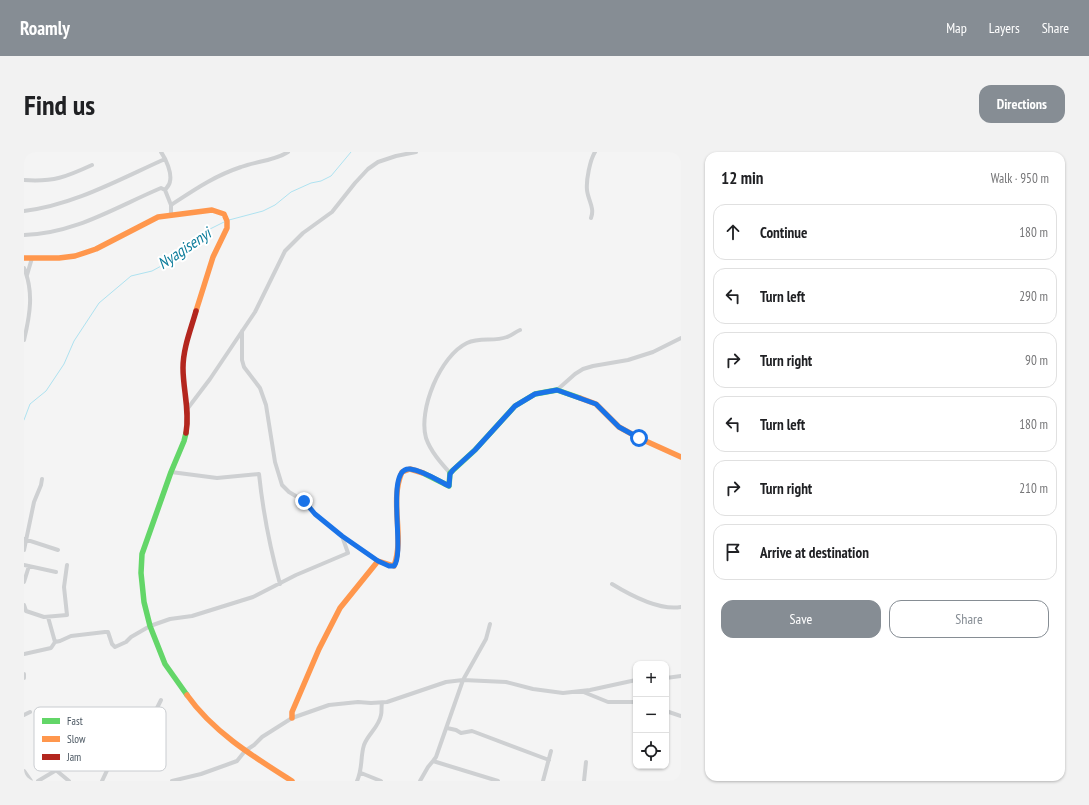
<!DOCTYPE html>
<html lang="en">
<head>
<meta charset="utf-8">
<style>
	body { margin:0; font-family:"PT Sans Narrow",sans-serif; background:#f2f2f2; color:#202124 }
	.controls { position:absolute; right:12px; bottom:12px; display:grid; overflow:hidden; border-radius:8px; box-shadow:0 1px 3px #0004 }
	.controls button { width:36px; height:36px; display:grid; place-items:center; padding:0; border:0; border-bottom:1px solid #e0e0e0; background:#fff; color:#202124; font:20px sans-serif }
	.stop { position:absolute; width:12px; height:12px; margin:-9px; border:3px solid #1a73e8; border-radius:50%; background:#fff }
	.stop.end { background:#1a73e8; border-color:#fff; box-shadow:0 1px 4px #0008 }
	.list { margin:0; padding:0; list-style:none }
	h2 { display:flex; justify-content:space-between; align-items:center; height:52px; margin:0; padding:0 16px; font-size:17px }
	h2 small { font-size:13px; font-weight:400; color:#757577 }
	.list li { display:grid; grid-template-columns:26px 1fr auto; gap:12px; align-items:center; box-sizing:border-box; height:56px; margin:0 8px 8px; padding:0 8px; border:1px solid #e0e0e0; border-radius:12px }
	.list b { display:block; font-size:15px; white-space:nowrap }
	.list em { font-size:13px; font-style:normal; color:#757577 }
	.actions { display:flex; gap:8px; padding:12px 16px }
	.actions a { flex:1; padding:9px 0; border:1px solid #868d94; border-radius:12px; text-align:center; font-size:14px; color:#868d94 }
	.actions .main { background:#868d94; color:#fff }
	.icon { flex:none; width:22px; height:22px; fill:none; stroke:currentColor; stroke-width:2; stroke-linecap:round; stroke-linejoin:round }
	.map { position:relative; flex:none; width:657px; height:629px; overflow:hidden; border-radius:12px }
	header { display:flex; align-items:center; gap:24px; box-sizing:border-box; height:56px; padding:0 20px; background:#868d94; color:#fff }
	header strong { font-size:19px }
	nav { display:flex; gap:22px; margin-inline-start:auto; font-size:14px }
	.intro { display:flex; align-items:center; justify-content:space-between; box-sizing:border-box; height:96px; padding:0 24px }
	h1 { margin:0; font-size:28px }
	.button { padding:10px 18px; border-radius:12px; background:#868d94; color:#fff; font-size:14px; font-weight:700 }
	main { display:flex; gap:24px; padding:0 24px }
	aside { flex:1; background:#fff; border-radius:12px; box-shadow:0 1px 3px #0004 }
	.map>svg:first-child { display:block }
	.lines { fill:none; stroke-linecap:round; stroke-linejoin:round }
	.stream { stroke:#aee2f0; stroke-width:1 }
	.street { stroke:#ced0d2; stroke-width:4 }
	.fast { stroke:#63d668; stroke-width:5.5 }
	.slow { stroke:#ff974d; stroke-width:5.5 }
	.jam { stroke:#b3261e; stroke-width:5.5 }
	.route { stroke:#1a73e8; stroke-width:5 }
	.labels { text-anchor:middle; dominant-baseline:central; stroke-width:4; stroke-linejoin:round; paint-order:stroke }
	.water-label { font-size:16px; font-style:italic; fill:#0c7c9b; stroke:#fff }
	.key { fill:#fff; stroke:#c9ccd0; stroke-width:1 }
	.key-label { font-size:11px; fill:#4a5661 }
</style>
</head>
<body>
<header>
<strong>Roamly</strong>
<nav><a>Map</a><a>Layers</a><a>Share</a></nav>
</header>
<div class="intro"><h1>Find us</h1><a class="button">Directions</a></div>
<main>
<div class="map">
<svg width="657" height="629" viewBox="0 0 657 629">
	<rect width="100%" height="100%" fill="#f4f4f4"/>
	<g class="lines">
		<!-- stream -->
		<path class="stream" d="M205 68 239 59 251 53 267 40 287 31 297 29 307 24 327 0
			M0 268 6 252 22 239 40 212 50 189 75 151 107 124 128 119 139 113 159 95 178 81 200 70"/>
		<!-- street -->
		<path class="street" d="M137 0C142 7 148 21 146 29 146 33 143 35 141 38
			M0 28C30 30 42 25 68 13
			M147 53C170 38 190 24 217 15 233 9 250 9 264 0
			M0 59C50 53 96 27 141 7
			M567 66C571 56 564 48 563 38 562 28 566 8 571 0
			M0 83C50 82 92 55 137 36L141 38 147 53V63
			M0 116C10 140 6 163 0 188
			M3 123 8 106
			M533 238 551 222 559 217 569 214 604 208 629 200 657 186
			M164 256 186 227 231 160 261 99 279 81 308 60 331 31 344 17 354 10 372 4 392 0
			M147 320 193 326 235 322C239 360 246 396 256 432
			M426 321C417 311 407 300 402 286 394 258 416 204 443 191 456 185 470 190 483 185 487 184 491 180 496 178
			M319 385 354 409
			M0 387 34 398
			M0 398 10 350 17 333 18 327
			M0 413 32 420
			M0 430 5 414
			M588 432C606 443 635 459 657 455
			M0 453 2 459 20 465 43 463 40 435 43 413
			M24 465 31 490 36 489 47 484 81 480H84L88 492 91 495 102 490 107 485 126 474 146 467 168 464 229 445 272 423 324 401 318 384 291 362 280 349 265 340 258 333 251 310 242 253 236 236 220 215 218 208V179
			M0 502 27 496 31 490
			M0 522V526
			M642 526 657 524
			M557 539 584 550H612
			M642 559 657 564
			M0 563 6 560
			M423 576 432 578 437 581 448 579 525 608
			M409 609 474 629
			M0 619 7 629
			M33 619 45 629
			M337 621 357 629
			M14 629 51 607 46 586C48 579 55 575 62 574L66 578 76 570H79L98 599
			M78 629 87 610 109 588 112 583 113 576 115 572 131 560 137 548
			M148 629 177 622 213 609 221 599 230 593 238 585 268 566 305 553 334 550 347 551 363 550 422 530 439 528 482 530 509 537 539 541 566 538 612 528
			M333 629C339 616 336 606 340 593 344 582 355 575 357 563 358 560 357 555 358 551
			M396 629 404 615 409 609 412 605 439 528 462 487 466 472
			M519 629 527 599
			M560 629 562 610"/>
		<!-- fast -->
		<path class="fast" d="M162 281 160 289 147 320 118 402 117 421 120 450 126 474 141 512 163 543
			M399 321 425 334 426 321 451 298 491 254 511 242 533 238 556 246"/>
		<!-- slow -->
		<path class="slow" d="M0 106H35L51 104 72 97 134 65 188 58 200 62 203 69V76L189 105 172 159
			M556 246 572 252 595 275 615 286 657 305
			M163 543C189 580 230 605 268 629
			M268 566V560L295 497 316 456 354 409 370 414C381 384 365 350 378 320L386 317 399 321"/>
		<!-- jam -->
		<path class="jam" d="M162 281C166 259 159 238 159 216 159 196 167 177 172 159"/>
	</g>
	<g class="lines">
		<!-- route -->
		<path class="route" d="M280 349 291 362 318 384 354 409 365 414H370C382 401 360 314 386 317 400 319 413 328 425 334L426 322 429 318 451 298 491 254 511 242 533 238 572 252 595 275 615 286"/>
	</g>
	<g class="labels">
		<!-- water labels -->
		<g class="water-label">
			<text transform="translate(160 96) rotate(-34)">Nyagisenyi</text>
		</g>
	</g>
	<!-- legend -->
	<rect x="10" y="555" width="132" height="64" rx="6" class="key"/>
	<rect x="18" y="566" width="18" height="6" fill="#63d668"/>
	<rect x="18" y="584" width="18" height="6" fill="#ff974d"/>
	<rect x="18" y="602" width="18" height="6" fill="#b3261e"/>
	<g class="key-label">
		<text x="43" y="573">Fast</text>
		<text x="43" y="591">Slow</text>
		<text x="43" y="609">Jam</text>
	</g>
</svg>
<div class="controls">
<button>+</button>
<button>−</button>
<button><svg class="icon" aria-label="locate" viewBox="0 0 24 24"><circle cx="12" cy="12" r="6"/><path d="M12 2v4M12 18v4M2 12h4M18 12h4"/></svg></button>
</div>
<div class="stop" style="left:615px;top:286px"></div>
<div class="stop end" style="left:280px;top:349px"></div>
</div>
<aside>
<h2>12 min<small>Walk · 950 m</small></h2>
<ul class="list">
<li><svg class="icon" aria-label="ahead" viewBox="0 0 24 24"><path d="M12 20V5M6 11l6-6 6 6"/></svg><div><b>Continue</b></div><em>180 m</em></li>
<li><svg class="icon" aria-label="left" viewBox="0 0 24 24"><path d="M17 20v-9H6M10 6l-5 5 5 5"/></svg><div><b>Turn left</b></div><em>290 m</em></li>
<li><svg class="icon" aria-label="right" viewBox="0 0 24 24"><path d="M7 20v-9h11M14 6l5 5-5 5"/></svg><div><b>Turn right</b></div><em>90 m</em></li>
<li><svg class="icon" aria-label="left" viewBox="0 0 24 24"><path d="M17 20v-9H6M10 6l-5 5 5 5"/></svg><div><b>Turn left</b></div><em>180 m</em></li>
<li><svg class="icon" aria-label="right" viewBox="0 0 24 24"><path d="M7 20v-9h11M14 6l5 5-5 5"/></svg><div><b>Turn right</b></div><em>210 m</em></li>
<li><svg class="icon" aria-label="arrive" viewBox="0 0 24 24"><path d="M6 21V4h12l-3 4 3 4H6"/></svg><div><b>Arrive at destination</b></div></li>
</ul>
<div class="actions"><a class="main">Save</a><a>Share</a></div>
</aside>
</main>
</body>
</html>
